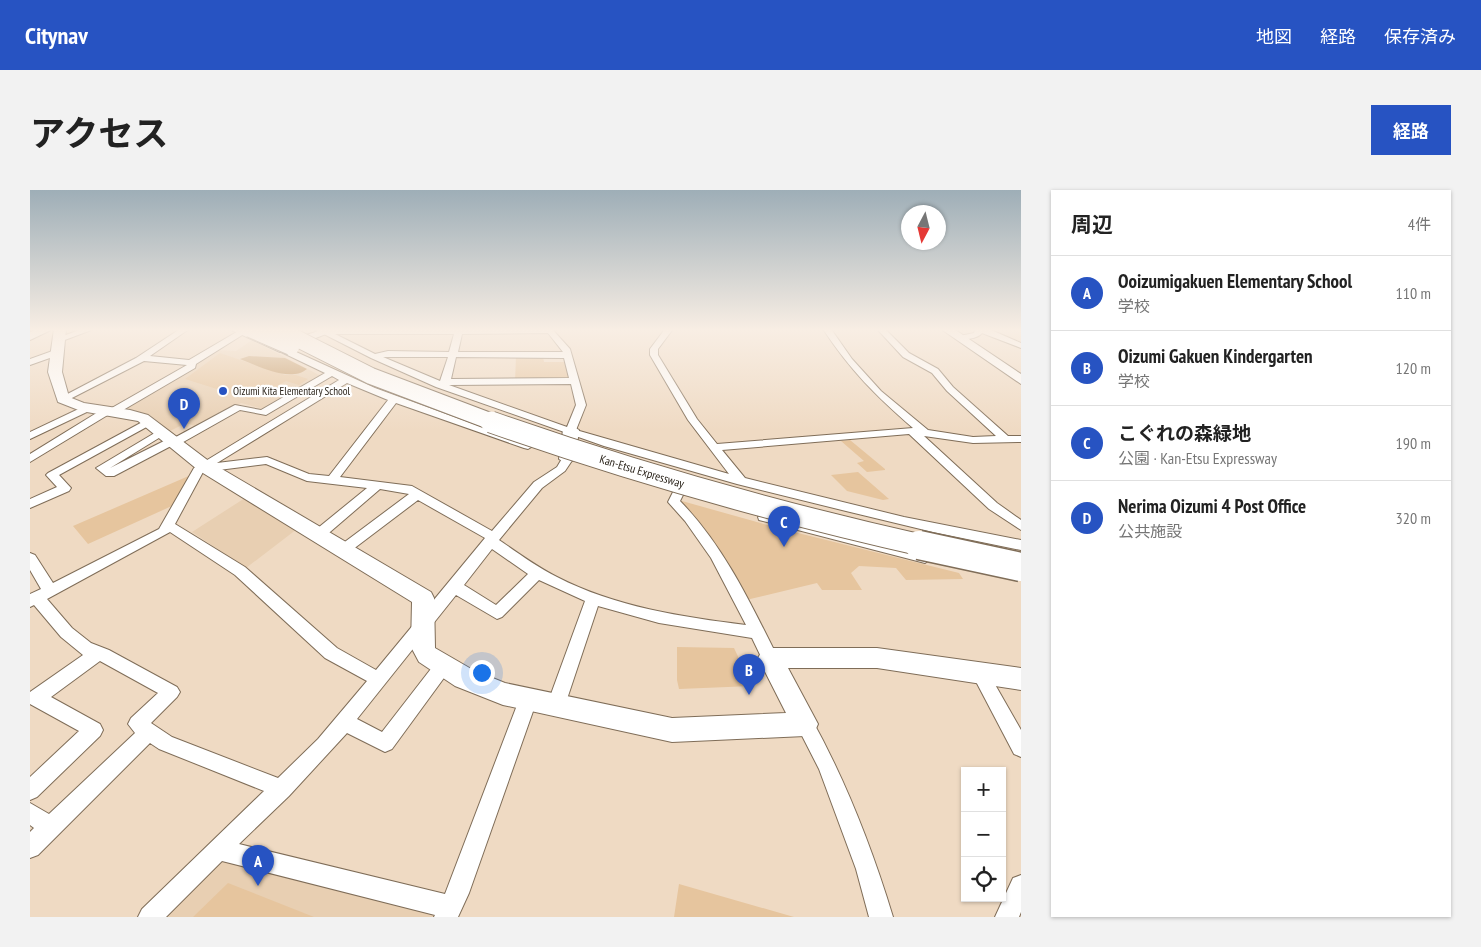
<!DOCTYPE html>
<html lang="ja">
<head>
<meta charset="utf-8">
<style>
	body { margin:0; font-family:"PT Sans Narrow","Noto Sans JP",sans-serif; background:#f2f2f2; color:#222 }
	.controls { position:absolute; right:15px; bottom:15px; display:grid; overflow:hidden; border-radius:0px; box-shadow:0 1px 4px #0004 }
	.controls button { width:45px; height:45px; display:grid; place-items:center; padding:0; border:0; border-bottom:1px solid #e0e0e0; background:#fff; color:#222; font:25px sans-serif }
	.compass { position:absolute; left:871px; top:15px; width:45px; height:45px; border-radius:50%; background:#fff; box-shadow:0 1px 4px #0004; rotate:187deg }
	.you { position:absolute; left:451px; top:482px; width:18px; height:18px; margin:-12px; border:4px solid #fff; border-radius:50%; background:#1a73e8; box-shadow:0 0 0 8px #1a73e833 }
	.badge { display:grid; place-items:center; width:32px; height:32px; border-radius:50%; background:#2753c2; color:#fff; font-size:16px; font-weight:700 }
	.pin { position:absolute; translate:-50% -41px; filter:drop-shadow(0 1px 2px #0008) }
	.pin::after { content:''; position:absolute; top:26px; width:18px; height:15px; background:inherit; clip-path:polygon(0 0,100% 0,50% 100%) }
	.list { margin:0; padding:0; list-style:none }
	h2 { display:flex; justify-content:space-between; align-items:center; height:65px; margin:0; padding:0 20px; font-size:21px }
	h2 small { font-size:16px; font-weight:400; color:#767676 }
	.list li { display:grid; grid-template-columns:32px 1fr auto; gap:15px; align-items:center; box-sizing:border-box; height:75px; padding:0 20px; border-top:1px solid #e0e0e0 }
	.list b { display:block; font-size:19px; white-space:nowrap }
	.list p { margin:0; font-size:16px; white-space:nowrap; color:#767676 }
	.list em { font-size:16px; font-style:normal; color:#767676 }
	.icon { flex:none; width:28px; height:28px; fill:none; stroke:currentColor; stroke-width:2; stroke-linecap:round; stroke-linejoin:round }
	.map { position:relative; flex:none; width:991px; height:727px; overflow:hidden; border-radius:0px }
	header { display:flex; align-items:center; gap:30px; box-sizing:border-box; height:70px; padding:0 25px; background:#2753c2; color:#fff }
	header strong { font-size:24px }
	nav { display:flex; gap:28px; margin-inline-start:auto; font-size:18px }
	.intro { display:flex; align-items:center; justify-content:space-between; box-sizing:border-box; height:120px; padding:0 30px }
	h1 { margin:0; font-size:35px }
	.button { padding:12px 22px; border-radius:0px; background:#2753c2; color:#fff; font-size:18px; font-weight:700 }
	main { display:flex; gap:30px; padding:0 30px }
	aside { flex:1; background:#fff; border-radius:0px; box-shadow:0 1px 4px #0004 }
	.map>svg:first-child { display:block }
	.built { fill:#e8cfb2 }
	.green { fill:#e6c59e }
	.forest { fill:#c29762 }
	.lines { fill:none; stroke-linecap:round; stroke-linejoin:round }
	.highway-tunnel { stroke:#c8b6a1; stroke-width:16; stroke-dasharray:16 8; stroke-linecap:butt }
	.street-casing { stroke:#7f6d58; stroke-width:2 }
	.secondary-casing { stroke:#7f6d58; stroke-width:2 }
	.street { fill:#fff; fill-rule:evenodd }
	.secondary { fill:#fff; fill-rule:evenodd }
	.highway-bridge-far2-casing { stroke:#7f6d58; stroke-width:18; stroke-linecap:butt }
	.highway-bridge-far1-casing { stroke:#7f6d58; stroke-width:23; stroke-linecap:butt }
	.highway-bridge-casing { stroke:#7f6d58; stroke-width:31; stroke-linecap:butt }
	.highway-bridge-far2 { stroke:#fff; stroke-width:16 }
	.highway-bridge-far1 { stroke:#fff; stroke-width:21 }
	.highway-bridge { stroke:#fff; stroke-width:28 }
	.poi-dot { fill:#2753c2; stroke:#fff; stroke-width:2 }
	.labels { text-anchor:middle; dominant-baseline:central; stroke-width:4.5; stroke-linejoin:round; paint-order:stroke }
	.far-poi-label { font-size:11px; fill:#2b241b; stroke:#fff; text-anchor:start }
	.street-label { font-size:12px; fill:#2b241b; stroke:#fff }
</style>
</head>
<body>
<header>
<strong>Citynav</strong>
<nav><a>地図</a><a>経路</a><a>保存済み</a></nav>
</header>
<div class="intro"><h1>アクセス</h1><a class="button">経路</a></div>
<main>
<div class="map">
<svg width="991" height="727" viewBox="0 0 991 727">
	<rect width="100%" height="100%" fill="#efdac3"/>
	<!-- built -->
	<path class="built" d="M222 150 291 186 234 219 211 213 168 237 156 233 140 241 120 225 92 220 147 188 186 160 206 161Z
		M215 308 267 339 216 378 162 342Z
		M188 670 404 722V727H129Z"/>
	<!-- green -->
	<path class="green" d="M190 163 255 185H266L278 189 269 195 256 191 222 210 155 189Z
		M486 166H513L514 172H535L540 189 485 192Z
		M820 250 855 279V280L837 282 827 273 834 271 811 251Z
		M828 282 859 309 853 310 817 301 801 285Z
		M161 285 144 315 58 354 43 336Z
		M652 311 748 338 929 383 933 389 876 390 866 378 829 376 821 383 832 400H792L787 393 716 410 667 329 651 313Z
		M647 457 704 458 722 496 649 499 647 490Z
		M198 693 284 727H163Z
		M649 694 764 727H644Z"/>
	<!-- forest -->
	<path class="forest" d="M219 166 255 168 277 179C260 193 228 176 210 169Z"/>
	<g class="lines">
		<!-- highway-tunnel -->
		<path class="highway-tunnel" d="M0 141 5 139"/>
		<!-- street casing -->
		<g class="street-casing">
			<path id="street" d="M52 139H64L32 151 25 149Z
				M150 139H159L120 166 159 170 210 140 217 142 166 174 165 178 88 223H81L0 272V264L73 219H80L157 175 114 171 36 211 28 209 106 168Z
				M284 139H522L540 159 556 215 546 240 699 284 658 230 620 165V159L635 139H643L628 159V165L667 229 687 254 883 238C845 205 821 181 793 139H801L822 169 851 201 898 240 943 247 966 246 917 201 902 183 873 167 847 139H855L879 163 908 179 923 197 978 246H991V252L943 253 894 246 967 313 991 330V340L959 319 879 244 692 260 715 288 874 327 991 350V360L903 342 816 321 707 294 574 256 406 197 341 168ZM518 143 533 162H428L432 144ZM305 144H424L419 162 358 161 345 164ZM353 167H418L410 191ZM426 167 534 168 539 188 421 189ZM541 194 546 215 537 237 419 195Z
				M945 139H962L961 140 991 153V158L952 143C948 149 931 151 925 147L944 143Z
				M247 156H253L345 198 503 256 498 259 494 258 366 213 310 287 382 296 462 341 504 292 527 277 533 267H541L543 269 535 281 512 298 469 350C488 363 507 377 527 387 585 417 652 427 716 435L681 368 655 331 638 312 644 300H652L654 303 650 311C694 356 721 414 748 468L746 473 740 475 734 473 722 448 629 433 568 416 535 515 532 521 526 523 520 521 517 515 555 411 509 390 472 427 467 429 426 405 327 529 352 542 407 471 413 469 419 471 421 476 419 481 362 559 355 562 317 543 259 606 209 654 415 704 489 510 492 504 498 502 504 504 507 510 439 703 428 727H404L405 725 192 671 136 727H108L112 719 234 601 129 559 120 553 8 665 0 668V642L4 638 0 635V613L19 624 105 543 98 534 101 528 128 503 70 471 21 507 70 534 73 540 70 546 7 607 0 610V587L49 541 0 514V502L53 465 31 447 4 415 0 417V404L11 399 0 380V363L5 365 23 393 129 339 164 278 309 190 302 186 236 225 210 220 148 255 141 256 84 286H76L66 278 128 241H136L137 243 80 278 138 249 144 248 205 215 231 220 295 183 247 160ZM317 193 358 210 299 286 279 284 237 267 187 273ZM236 274 277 291 337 298 283 342 281 345 288 349 293 348 350 299 379 304 308 357 306 360 308 363H318L388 310 455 348 346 480 307 458 215 377 145 334 173 282ZM140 342 205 385 295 468 337 491 288 549 248 588 142 547 121 533 147 507 150 502 147 497 79 460 61 453 42 438 17 409ZM462 359 498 384 466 415 434 395Z
				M28 159 31 160V164L0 175V169Z
				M57 215 61 216V220L0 249V242Z
				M118 229 122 230V234L29 285 41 298 39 301 0 318V309L27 297 16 285 18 283Z
				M734 323 895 363 902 368 895 373 729 330 728 327Z
				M949 475 955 477 991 540V567L984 564 941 482 943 477Z
				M775 526 781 528C816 591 842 658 863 727H839L826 679 789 579 766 534 769 528Z
				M991 685V722L989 727H965L983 688Z"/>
		</g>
		<!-- secondary casing -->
		<g class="secondary-casing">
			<path id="secondary" d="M7 139H23L0 150V142Z
				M24 139H36L32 182 39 207 54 213 100 220 118 225 180 272 401 402 404 408 405 458 443 480 475 493 642 528 756 523 728 468 732 461 740 458H847L991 478V500L847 478H758L788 534 784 543 775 546 642 552 473 515 425 496 389 472 381 457 382 412 168 280 108 231 51 221 28 212 18 182Z
				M199 139H215L250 154 294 139 301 142 250 162Z
				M911 139H924L991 184V194Z
				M541 235 549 240 545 269 537 274 529 269 533 240Z"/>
		</g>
		<!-- street -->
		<use href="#street" class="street"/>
		<!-- secondary -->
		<use href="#secondary" class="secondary"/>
		<!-- highway-bridge-far2 casing -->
		<g class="highway-bridge-far2-casing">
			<path id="highway-bridge-far2" d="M220 139 261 157
				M248 139 341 186 465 233"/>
		</g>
		<!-- highway-bridge-far1 casing -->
		<g class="highway-bridge-far1-casing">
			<path id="highway-bridge-far1" d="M461 232C603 282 748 323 895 356"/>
		</g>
		<!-- highway-bridge casing -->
		<g class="highway-bridge-casing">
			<path id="highway-bridge" d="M889 355 991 377"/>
		</g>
		<!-- highway-bridge-far2 -->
		<use href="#highway-bridge-far2" class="highway-bridge-far2"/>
		<!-- highway-bridge-far1 -->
		<use href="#highway-bridge-far1" class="highway-bridge-far1"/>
		<!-- highway-bridge -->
		<use href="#highway-bridge" class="highway-bridge"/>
	</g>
	<!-- sky -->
	<linearGradient id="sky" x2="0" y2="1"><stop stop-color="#9eaeb7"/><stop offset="0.58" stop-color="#f8eee4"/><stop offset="1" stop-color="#f8eee4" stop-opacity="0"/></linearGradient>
	<rect width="991" height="241" fill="url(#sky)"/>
	<!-- markers -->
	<circle class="poi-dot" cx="193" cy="201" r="5"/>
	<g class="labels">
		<!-- far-poi labels -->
		<g class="far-poi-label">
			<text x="203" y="201">Oizumi Kita Elementary School</text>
		</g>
		<!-- street labels -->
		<g class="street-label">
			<text transform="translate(612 281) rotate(17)">Kan-Etsu Expressway</text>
		</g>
	</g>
</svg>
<div class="controls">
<button>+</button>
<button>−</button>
<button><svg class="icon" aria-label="locate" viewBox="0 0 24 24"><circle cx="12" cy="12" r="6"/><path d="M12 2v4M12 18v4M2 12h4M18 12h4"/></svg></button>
</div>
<svg class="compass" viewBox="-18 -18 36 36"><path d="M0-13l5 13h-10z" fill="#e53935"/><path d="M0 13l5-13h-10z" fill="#767676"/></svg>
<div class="you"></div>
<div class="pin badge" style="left:228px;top:696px">A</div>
<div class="pin badge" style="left:719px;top:505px">B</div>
<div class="pin badge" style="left:754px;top:357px">C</div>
<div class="pin badge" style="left:154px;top:239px">D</div>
</div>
<aside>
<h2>周辺<small>4件</small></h2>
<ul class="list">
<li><span class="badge">A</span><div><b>Ooizumigakuen Elementary School</b><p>学校</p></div><em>110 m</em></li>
<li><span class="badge">B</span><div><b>Oizumi Gakuen Kindergarten</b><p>学校</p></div><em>120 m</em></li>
<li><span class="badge">C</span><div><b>こぐれの森緑地</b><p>公園 · Kan-Etsu Expressway</p></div><em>190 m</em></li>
<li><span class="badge">D</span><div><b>Nerima Oizumi 4 Post Office</b><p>公共施設</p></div><em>320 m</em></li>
</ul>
</aside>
</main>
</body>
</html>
